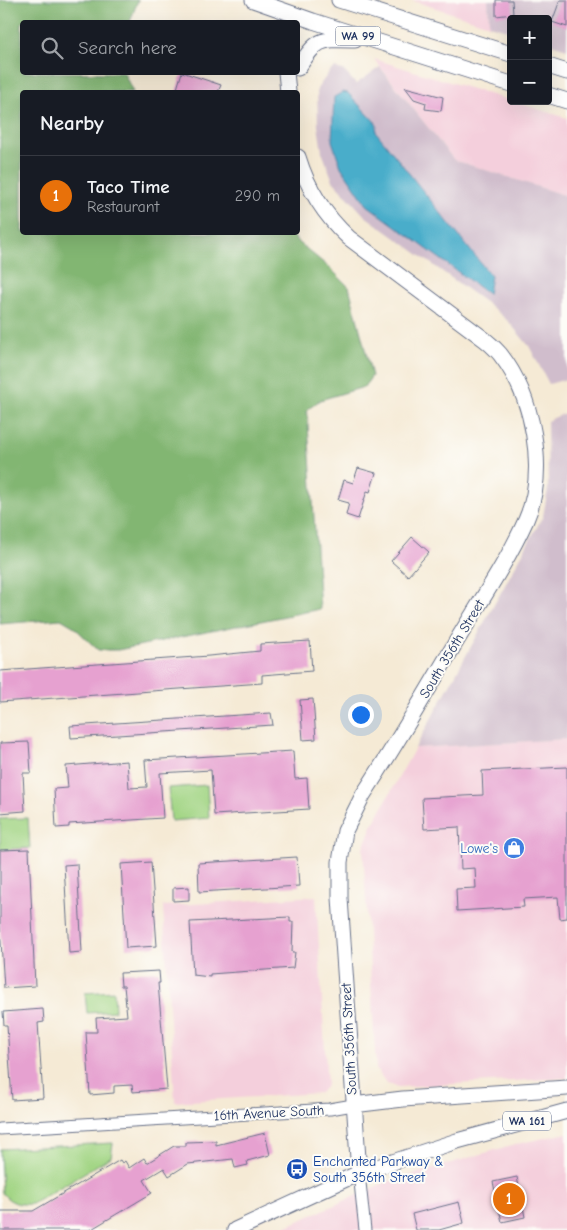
<!DOCTYPE html>
<html lang="en">
<head>
<meta charset="utf-8">
<style>
	body { margin:0; font-family:"Comic Neue",sans-serif; background:#242831; color:#f1f3f6 }
	.controls { position:absolute; right:15px; top:15px; display:grid; overflow:hidden; border-radius:5px; box-shadow:0 5px 20px #0002 }
	.controls button { width:45px; height:45px; display:grid; place-items:center; padding:0; border:0; border-bottom:1px solid #363941; background:#171b24; color:#f1f3f6; font:25px sans-serif }
	.you { position:absolute; left:360px; top:714px; width:18px; height:18px; margin:-12px; border:4px solid #fff; border-radius:50%; background:#1a73e8; box-shadow:0 0 0 8px #1a73e833 }
	.badge { display:grid; place-items:center; width:32px; height:32px; border-radius:50%; background:#1a73e8; color:#fff; font-size:16px; font-weight:700 }
	.pin { position:absolute; translate:-50% -50%; border:2px solid #fff; box-shadow:0 1px 5px #0006 }
	.list { margin:0; padding:0; list-style:none }
	h2 { display:flex; justify-content:space-between; align-items:center; height:65px; margin:0; padding:0 20px; font-size:21px }
	h2 small { font-size:16px; font-weight:400; color:#9ea1a6 }
	.list li { display:grid; grid-template-columns:32px 1fr auto; gap:15px; align-items:center; box-sizing:border-box; height:80px; padding:0 20px; border-top:1px solid #363941 }
	.list b { display:block; font-size:19px; white-space:nowrap }
	.list p { margin:0; font-size:16px; white-space:nowrap; color:#9ea1a6 }
	.list em { font-size:16px; font-style:normal; color:#9ea1a6 }
	.icon { flex:none; width:28px; height:28px; fill:none; stroke:currentColor; stroke-width:2; stroke-linecap:round; stroke-linejoin:round }
	.map { position:relative; flex:none; width:567px; height:1230px; overflow:hidden }
	.search { position:absolute; background:#171b24; box-shadow:0 5px 20px #0002; left:20px; top:20px; width:280px; height:55px; display:flex; align-items:center; gap:12px; box-sizing:border-box; padding:0 18px; border-radius:5px; color:#9ea1a6; font-size:19px }
	.panel { position:absolute; background:#171b24; box-shadow:0 5px 20px #0002; left:20px; top:90px; width:280px; height:145px; border-radius:5px }
	.map>svg:first-child { display:block }
	.built { fill:#f4cfdc }
	.industrial { fill:#d0bdcc }
	.green { fill:#a3d585; stroke:#5f8272 }
	.forest { fill:#82b672; stroke:#4e7268 }
	.water { fill:#4aadca; stroke:#326e94 }
	.building { fill:#e6a1d0 }
	.lines { fill:none; stroke-linecap:round; stroke-linejoin:round }
	.minor-casing { stroke:#677088; stroke-width:13 }
	.major-casing { stroke:#677088; stroke-width:17 }
	.minor { stroke:#fff; stroke-width:11 }
	.major { stroke:#fff; stroke-width:15 }
	.labels { text-anchor:middle; dominant-baseline:central; stroke-width:4; stroke-linejoin:round; paint-order:stroke }
	.shield { fill:#fdfcf7; stroke:#5f6c8c; stroke-width:1 }
	.shield-label { font-size:12px; font-weight:bold; fill:#1b2f5e }
	.street-label { font-size:14px; fill:#1b2f5e; stroke:#fdfcf7 }
	.shop-label { font-size:14px; fill:#366cbe; stroke:#fdfcf7; text-anchor:end }
	.transit-label { font-size:14px; fill:#164399; stroke:#fdfcf7; text-anchor:start }
</style>
</head>
<body>
<div class="map">
<svg width="567" height="1230" viewBox="0 0 567 1230">
	<rect width="100%" height="100%" fill="#fdfcf7"/>
	<filter id="ink" filterUnits="userSpaceOnUse"><feTurbulence type="fractalNoise" baseFrequency=".02" numOctaves="2"/><feDisplacementMap in="SourceGraphic" scale="10" xChannelSelector="R" yChannelSelector="G"/><feConvolveMatrix kernelMatrix="1 2 1 2 8 2 1 2 1" color-interpolation-filters="sRGB"/></filter>
	<filter id="wash" filterUnits="userSpaceOnUse"><feTurbulence type="fractalNoise" baseFrequency=".0096" numOctaves="4" result="noise"/><feDisplacementMap in="SourceGraphic" scale="20" xChannelSelector="R" yChannelSelector="G"/><feGaussianBlur stdDeviation="1.12" result="paint"/><feColorMatrix in="noise" values="0 0 0 0 0 0 0 0 0 0 0 0 0 0 0 0 0 1.4 0 .05"/><feComposite in="paint" operator="in"/></filter>
	<g filter="url(#wash)">
		<rect width="100%" height="100%" fill="#f5ead5"/>
		<!-- built -->
		<path class="built" d="M411 0H488L489 25Z
			M374 59 567 118V196L454 160Z
			M567 739V1078L398 1087 387 1084 376 1069 363 848 372 826 415 748Z
			M316 896 327 1085 320 1093 175 1102 163 906Z
			M567 1133V1230H278L387 1182 512 1145Z"/>
		<!-- industrial -->
		<path class="industrial" d="M488 0H567V49L548 43V19H511V31L489 25Z
			M380 67 454 160 567 196V379L549 384 529 346 509 322 493 308 365 216 333 181 322 152 318 126 317 89 330 71 335 68 343 70 356 84Z
			M567 412V739L415 748 543 516 548 489 547 421Z"/>
		<!-- green -->
		<path class="green" d="M207 785 209 818 171 821 168 788Z
			M28 818 30 848 0 850V819Z
			M114 991 115 1011 87 1013 85 993Z
			M113 1143 111 1157 32 1204C18 1205 11 1203 2 1193L0 1149Z"/>
		<!-- forest -->
		<path class="forest" d="M0 0H138L130 22H22V72L124 73 133 92H22V232L292 233 296 240 332 270 349 287 372 376 364 387 320 400 307 410 320 609 118 650H98L73 626 61 619 0 624Z"/>
		<!-- water -->
		<path class="water" d="M343 92 348 93 377 124 376 132 491 276 488 294 367 205 341 167 332 141 334 97Z"/>
		<g id="blocks">
			<!-- building -->
			<path class="building" d="M496 0H512L513 14 496 16Z
				M560 0H567V27L552 22Z
				M182 72 221 85 218 92H176Z
				M405 87 443 97 441 111 425 109 426 103 414 99Z
				M358 468 376 473 370 492 367 491 358 519 346 515 349 503 338 500 344 480 353 483Z
				M412 537 429 552 408 576 391 561Z
				M310 641 312 671 262 675V683L0 702V671L209 656 260 651V644Z
				M313 699 316 739 303 740 300 700Z
				M271 713 273 725 71 738 70 726Z
				M29 742 31 773H23L25 811 0 813V743Z
				M293 751 295 779 307 778 309 809 214 815 211 770 160 773 163 818 69 824V827L56 828 54 789 68 788 66 766 127 761 129 788 147 787 145 760Z
				M567 767V918L560 919 558 897 523 899 524 907 457 911 456 889 476 888 475 868 461 869 459 827 424 829 422 798 483 795 482 771Z
				M29 849 35 986 4 988 0 926V850Z
				M297 857 299 886 199 892 198 863Z
				M151 862 157 946 126 948 121 864Z
				M77 864 82 952 69 953 64 865Z
				M189 887V900L173 901V888Z
				M290 917V922H293L292 952H295L293 968 210 974V977L193 975 190 922Z
				M159 971 160 983H158L167 1089 133 1092 132 1085 114 1086V1093L90 1095 86 1032H97L96 1018 127 1016 124 986H121L120 973Z
				M43 1009 44 1022 38 1023 43 1098 12 1100 7 1025H4L3 1012Z
				M265 1133 270 1155 247 1161 248 1165 235 1168 233 1159 188 1164 169 1176 164 1168 144 1180 152 1193 90 1230H0V1211H33L120 1160 122 1163 125 1161 129 1168 144 1158 147 1163 174 1146H186V1142L216 1141V1145Z
				M517 1177 525 1217 502 1222 493 1182Z
				M459 1202 464 1223 439 1230H416L412 1214Z"/>
		</g>
	</g>
	<g filter="url(#ink)">
		<use href="#blocks" fill-opacity="0" stroke="#677088" stroke-width="1"/>
		<g class="lines">
			<!-- minor casing -->
			<g class="minor-casing">
				<path id="minor" d="M0 1129 330 1109 353 1105
					M359 1173 365 1230"/>
			</g>
			<!-- major casing -->
			<g class="major-casing">
				<path id="major" d="M253 0 313 21 511 84
					M339 0 511 54
					M548 66 567 72
					M298 68C318 38 319 39 355 40
					M286 72 288 92
					M548 95 567 101
					M298 157C308 190 324 215 349 238L480 336C487 341 494 347 500 354 533 396 548 470 526 520 507 562 480 602 456 642 426 693 396 745 363 795L345 831 340 862V898L359 1173
					M353 1105 403 1099 567 1088
					M235 1230 359 1173 457 1141 567 1111"/>
			</g>
			<!-- minor -->
			<use href="#minor" class="minor"/>
			<!-- major -->
			<use href="#major" class="major"/>
		</g>
	</g>
	<!-- icons -->
	<defs>
		<g id="shop-disc" transform="scale(1.125)"><circle r="9.5" fill="#3f7fe0" stroke="#fdfcf7"/><path d="M-5-2.5h2.3a2.7 3.5 0 0 1 5.4 0H5L5.5 6h-11ZM-1.5-2.5h3a1.5 2.3 0 0 0-3 0Z" fill="#fff"/></g>
		<g id="bus-disc" transform="scale(1.125)"><circle r="9.5" fill="#1a4fb4" stroke="#fdfcf7"/><path d="M-5-6H5V4H4V6H2V4H-2V6H-4V4H-5ZM-3.5-4V0h7V-4ZM-3.5 1.2v1.5H-2V1.2ZM2 1.2v1.5H3.5V1.2Z" fill="#fff"/></g>
	</defs>
	<g fill-rule="evenodd">
		<use href="#shop-disc" x="514" y="848"/>
		<use href="#bus-disc" x="297" y="1169"/>
	</g>
	<g class="labels">
		<!-- shield labels -->
		<g class="shield">
			<rect x="335.5" y="26.5" width="45" height="19" rx="4"/>
			<rect x="503" y="1111.5" width="48" height="19" rx="4"/>
		</g>
		<g class="shield-label">
			<text x="358" y="36">WA 99</text>
			<text x="527" y="1121">WA 161</text>
		</g>
		<!-- street labels -->
		<g class="street-label">
			<text transform="translate(452 649) rotate(-59)">South 356th Street</text>
			<text transform="translate(349 1039) rotate(-93)">South 356th Street</text>
			<text transform="translate(269 1113) rotate(-3)">16th Avenue South</text>
		</g>
		<!-- shop labels -->
		<g class="shop-label">
			<text x="498" y="848">Lowe's</text>
		</g>
		<!-- transit labels -->
		<g class="transit-label">
			<text x="313" y="1161">Enchanted Parkway &amp;<tspan x="313" dy="16">South 356th Street</tspan></text>
		</g>
	</g>
</svg>
<div class="controls">
<button>+</button>
<button>−</button>
</div>
<div class="you"></div>
<div class="pin badge" style="left:509px;top:1199px;background:#e8710a">1</div>
<div class="search"><svg class="icon" aria-label="search" viewBox="0 0 24 24"><circle cx="10" cy="10" r="6"/><path d="M15 15l6 6"/></svg>Search here</div>
<section class="panel">
<h2>Nearby<small></small></h2>
<ul class="list">
<li><span class="badge" style="background:#e8710a">1</span><div><b>Taco Time</b><p>Restaurant</p></div><em>290 m</em></li>
</ul>
</section>
</div>
</body>
</html>
